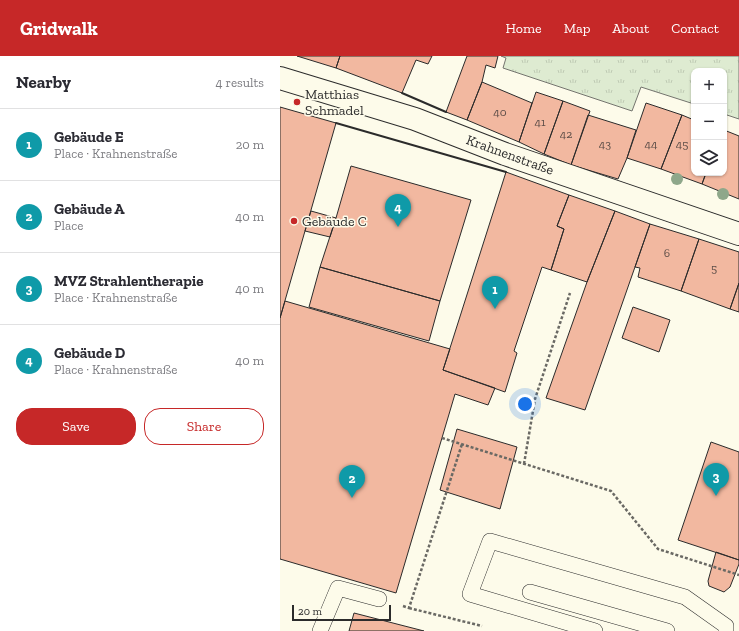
<!DOCTYPE html>
<html lang="en">
<head>
<meta charset="utf-8">
<style>
	body { margin:0; font-family:"Zilla Slab",serif; background:#f2f2f3; color:#2b2b33 }
	.controls { position:absolute; right:12px; top:12px; display:grid; overflow:hidden; border-radius:8px; box-shadow:0 1px 3px #0004 }
	.controls button { width:36px; height:36px; display:grid; place-items:center; padding:0; border:0; border-bottom:1px solid #e1e1e2; background:#fff; color:#2b2b33; font:20px sans-serif }
	.scale { position:absolute; left:12px; bottom:10px; width:99px; box-sizing:border-box; padding-left:4px; border:2px solid #2b2b2b; border-top:0; font-size:11px; line-height:14px; white-space:nowrap; color:#2b2b2b; -webkit-text-stroke:3px #fdfbea; paint-order:stroke }
	.you { position:absolute; left:245px; top:348px; width:14px; height:14px; margin:-10px; border:3px solid #fff; border-radius:50%; background:#1a73e8; box-shadow:0 0 0 6px #1a73e833 }
	.badge { display:grid; place-items:center; width:26px; height:26px; border-radius:50%; background:#c62828; color:#fff; font-size:13px; font-weight:700 }
	.pin { position:absolute; translate:-50% -33px; filter:drop-shadow(0 1px 2px #0008) }
	.pin::after { content:''; position:absolute; top:21px; width:14px; height:12px; background:inherit; clip-path:polygon(0 0,100% 0,50% 100%) }
	.list { margin:0; padding:0; list-style:none }
	h2 { display:flex; justify-content:space-between; align-items:center; height:52px; margin:0; padding:0 16px; font-size:17px }
	h2 small { font-size:13px; font-weight:400; color:#7c7c81 }
	.list li { display:grid; grid-template-columns:26px 1fr auto; gap:12px; align-items:center; box-sizing:border-box; height:72px; padding:0 16px; border-top:1px solid #e1e1e2 }
	.list b { display:block; font-size:15px; white-space:nowrap }
	.list p { margin:0; font-size:13px; white-space:nowrap; color:#7c7c81 }
	.list em { font-size:13px; font-style:normal; color:#7c7c81 }
	.actions { display:flex; gap:8px; padding:12px 16px }
	.actions a { flex:1; padding:9px 0; border:1px solid #c62828; border-radius:16px; text-align:center; font-size:14px; color:#c62828 }
	.actions .main { background:#c62828; color:#fff }
	.icon { flex:none; width:22px; height:22px; fill:none; stroke:currentColor; stroke-width:2; stroke-linecap:round; stroke-linejoin:round }
	.map { position:relative; flex:none; width:459px; height:575px; overflow:hidden }
	header { display:flex; align-items:center; gap:24px; box-sizing:border-box; height:56px; padding:0 20px; background:#c62828; color:#fff }
	header strong { font-size:19px }
	nav { display:flex; gap:22px; margin-inline-start:auto; font-size:14px }
	main { display:flex }
	aside { flex:1; background:#fff }
	.map>svg:first-child { display:block }
	.grass { fill:url(#grass-tufts); stroke:#74746e }
	.building { fill:#f2b8a0; stroke:#2b2b2b }
	.lines { fill:none; stroke-linecap:round; stroke-linejoin:round }
	.lane-casing { stroke:#2b2b2b; stroke-width:16 }
	.street-casing { stroke:#2b2b2b; stroke-width:24 }
	.path { stroke:#6a6964; stroke-width:2.5; stroke-dasharray:3 2; stroke-linecap:butt }
	.lane { stroke:#fdfbea; stroke-width:15 }
	.street { stroke:#fdfbea; stroke-width:22 }
	.wall { stroke:#2b2b2b; stroke-width:2 }
	.tree { fill:#8ea78a }
	.poi-dot { fill:#c62828; stroke:#fdfbea; stroke-width:1.5 }
	.labels { text-anchor:middle; dominant-baseline:central; stroke-width:3; stroke-linejoin:round; paint-order:stroke }
	.number-label { font-size:12px; fill:#5d4e48 }
	.poi-label { font-size:14px; fill:#2b2b2b; stroke:#fdfbea; text-anchor:start }
	.street-label { font-size:14px; fill:#2b2b2b; stroke:#fdfbea }
</style>
</head>
<body>
<header>
<strong>Gridwalk</strong>
<nav><a>Home</a><a>Map</a><a>About</a><a>Contact</a></nav>
</header>
<main>
<aside>
<h2>Nearby<small>4 results</small></h2>
<ul class="list">
<li><span class="badge" style="background:#0f9aa8">1</span><div><b>Gebäude E</b><p>Place · Krahnenstraße</p></div><em>20 m</em></li>
<li><span class="badge" style="background:#0f9aa8">2</span><div><b>Gebäude A</b><p>Place</p></div><em>40 m</em></li>
<li><span class="badge" style="background:#0f9aa8">3</span><div><b>MVZ Strahlentherapie</b><p>Place · Krahnenstraße</p></div><em>40 m</em></li>
<li><span class="badge" style="background:#0f9aa8">4</span><div><b>Gebäude D</b><p>Place · Krahnenstraße</p></div><em>40 m</em></li>
</ul>
<div class="actions"><a class="main">Save</a><a>Share</a></div>
</aside>
<div class="map">
<svg width="459" height="575" viewBox="0 0 459 575">
	<defs>
		<pattern id="grass-tufts" width="24" height="20" patternUnits="userSpaceOnUse"><rect width="24" height="20" fill="#deebd1"/><path d="M3 7l-1-3M5 7V3M7 7l1-3M15 17l-1-3M17 17v-4M19 17l1-3" fill="none" stroke="#bfcab4"/></pattern>
	</defs>
	<rect width="100%" height="100%" fill="#fdfbea"/>
	<!-- grass -->
	<path class="grass" d="M221 0H459V63L444 58V15H414V48L361 31 352 55 223 12 226 2Z"/>
	<!-- building -->
	<path class="building" d="M17 0H60L56 12Z
		M60 0H152L148 8 136 4 122 37 56 12Z
		M187 0H218L215 12 206 9 202 26 187 64 166 56Z
		M202 26 252 47 239 86 187 64Z
		M256 36 283 45 264 98 239 86Z
		M283 45 310 55 291 109 264 98Z
		M366 47 402 59 381 113 347 102Z
		M0 51 56 67 0 262Z
		M308 59 356 74 347 102 338 123 291 109Z
		M402 59 414 64V117H426L422 128 381 113Z
		M444 74 459 80V143L422 128 426 117H444Z
		M71 110 191 144 160 245 40 211 56 162Z
		M226 116 289 139 277 170 284 173 271 214 262 211 234 295 237 297 225 336 163 314Z
		M289 139 335 155 307 226 271 214 284 173 277 170Z
		M31 155 56 162 50 181 25 175Z
		M335 155 370 168 305 354 266 342 307 226Z
		M370 168 419 183 401 235 358 221 360 212 355 211Z
		M419 183 459 196V227L450 253 401 235Z
		M40 211 160 245 149 285 29 251Z
		M459 227V256L450 253Z
		M5 245 170 293 163 314 215 332 208 349 175 338 116 537 0 503V262Z
		M353 251 390 264 379 296 342 282Z
		M177 373 237 391 220 453 160 434Z
		M431 386 459 396V504L398 484Z
		M436 496 459 504V508L450 531 444 536 429 530 428 525Z
		M74 557 144 575H69Z"/>
	<g class="lines">
		<!-- lane casing -->
		<g class="lane-casing">
			<path id="lane" d="M250 536 387 575
				M40 575 58 532 99 543
				M315 575 190 538 210 485 405 541 446 570V575"/>
		</g>
		<!-- street casing -->
		<g class="street-casing">
			<path id="street" d="M0 22 135 63 225 98 459 178"/>
		</g>
		<!-- path -->
		<path class="path" d="M162 382 331 435 378 493 459 519
			M244 408 255 343 290 237
			M123 550 129 552 182 388
			M129 552 202 570"/>
		<!-- lane -->
		<use href="#lane" class="lane"/>
		<!-- street -->
		<use href="#street" class="street"/>
		<!-- wall -->
		<path class="wall" d="M122 37 166 56
			M56 67 226 116"/>
	</g>
	<!-- trees -->
	<g class="tree">
		<circle cx="397" cy="123" r="6"/>
		<circle cx="443" cy="138" r="6"/>
	</g>
	<!-- markers -->
	<g class="poi-dot">
		<circle cx="17" cy="46" r="4"/>
		<circle cx="14" cy="165" r="4"/>
	</g>
	<g class="labels">
		<!-- number labels -->
		<g class="number-label">
			<text x="220" y="56">40</text>
			<text x="260" y="66">41</text>
			<text x="286" y="78">42</text>
			<text x="325" y="88">43</text>
			<text x="371" y="88">44</text>
			<text x="402" y="88">45</text>
			<text x="387" y="197">6</text>
			<text x="434" y="212">5</text>
		</g>
		<!-- poi labels -->
		<g class="poi-label">
			<text x="25" y="38">Matthias<tspan x="25" dy="16">Schmadel</tspan></text>
			<text x="22" y="165">Gebäude C</text>
		</g>
		<!-- street labels -->
		<g class="street-label">
			<text transform="translate(230 99) rotate(20)">Krahnenstraße</text>
		</g>
	</g>
</svg>
<div class="controls">
<button>+</button>
<button>−</button>
<button><svg class="icon" aria-label="layers" viewBox="0 0 24 24"><path d="M12 4l9 5-9 5-9-5zM3 14l9 5 9-5"/></svg></button>
</div>
<div class="scale">20 m</div>
<div class="you"></div>
<div class="pin badge" style="left:215px;top:253px;background:#0f9aa8">1</div>
<div class="pin badge" style="left:72px;top:442px;background:#0f9aa8">2</div>
<div class="pin badge" style="left:436px;top:440px;background:#0f9aa8">3</div>
<div class="pin badge" style="left:118px;top:171px;background:#0f9aa8">4</div>
</div>
</main>
</body>
</html>
